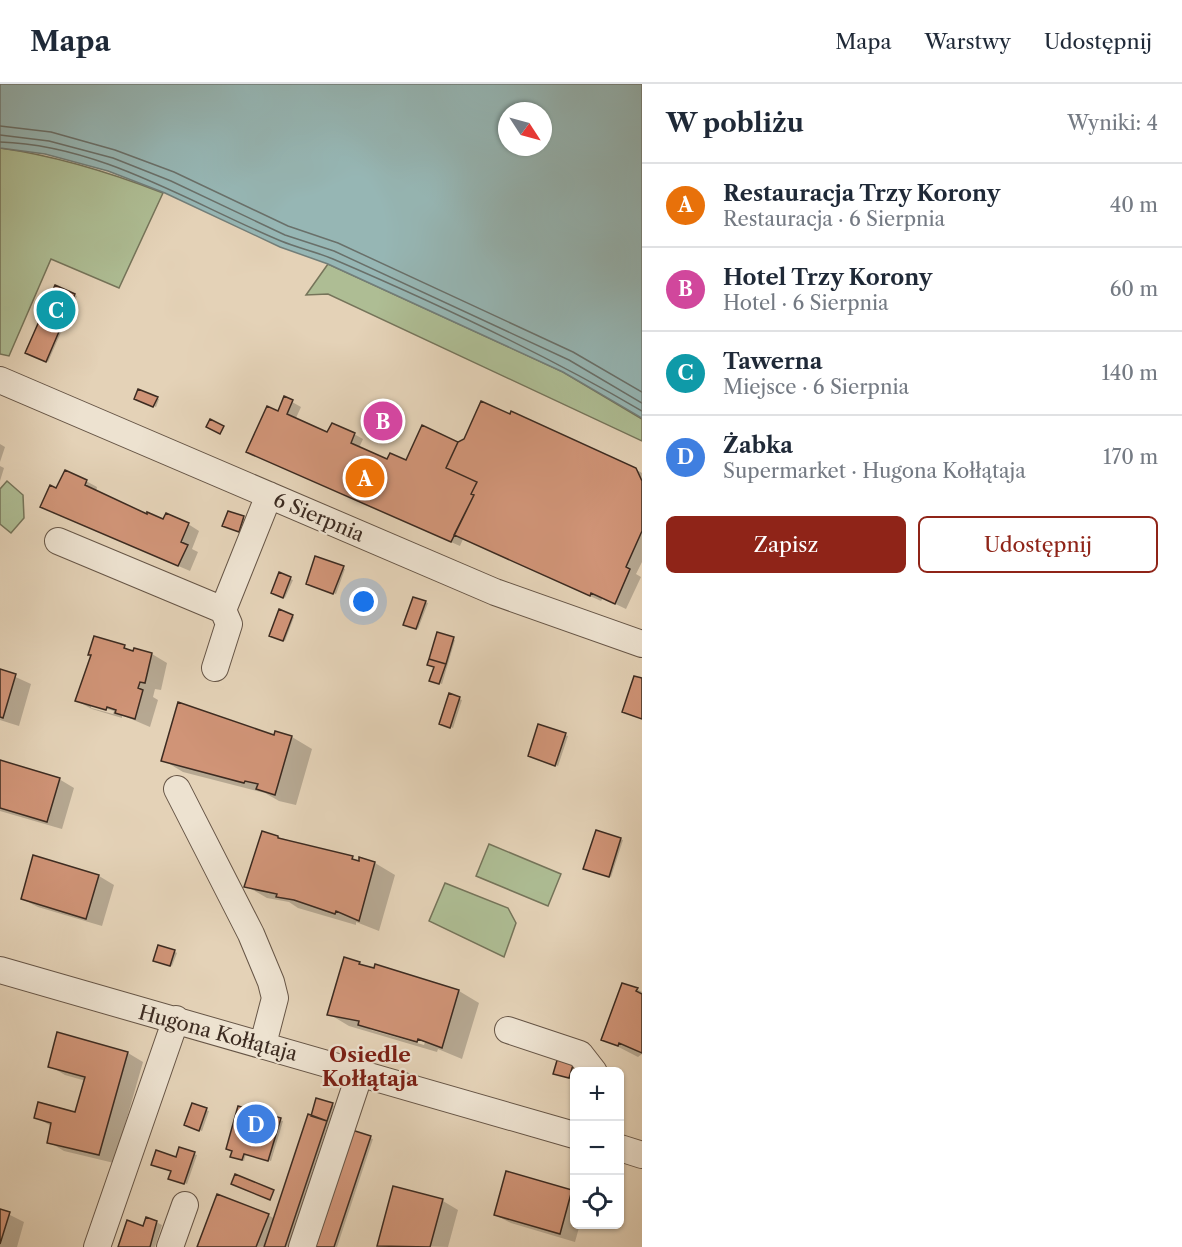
<!DOCTYPE html>
<html lang="pl">
<head>
<meta charset="utf-8">
<style>
	body { margin:0; font-family:"Libre Caslon Text",serif; background:#f2f2f3; color:#1f2937 }
	.controls { position:absolute; right:18px; bottom:18px; display:grid; overflow:hidden; border-radius:9px; box-shadow:0 2px 4px #0004 }
	.controls button { width:54px; height:54px; display:grid; place-items:center; padding:0; border:0; border-bottom:2px solid #e0e1e3; background:#fff; color:#1f2937; font:30px sans-serif }
	.compass { position:absolute; left:498px; top:18px; width:54px; height:54px; border-radius:50%; background:#fff; box-shadow:0 2px 4px #0004; rotate:126deg }
	.you { position:absolute; left:364px; top:518px; width:21px; height:21px; margin:-15px; border:4px solid #fff; border-radius:50%; background:#1a73e8; box-shadow:0 0 0 9px #1a73e833 }
	.badge { display:grid; place-items:center; width:39px; height:39px; border-radius:50%; background:#8f2418; color:#fff; font-size:20px; font-weight:700 }
	.pin { position:absolute; translate:-50% -50%; border:3px solid #fff; box-shadow:0 2px 6px #0006 }
	.list { margin:0; padding:0; list-style:none }
	h2 { display:flex; justify-content:space-between; align-items:center; height:78px; margin:0; padding:0 24px; font-size:26px }
	h2 small { font-size:20px; font-weight:400; color:#747a83 }
	.list li { display:grid; grid-template-columns:39px 1fr auto; gap:18px; align-items:center; box-sizing:border-box; height:84px; padding:0 24px; border-top:2px solid #e0e1e3 }
	.list b { display:block; font-size:22px; white-space:nowrap }
	.list p { margin:0; font-size:20px; white-space:nowrap; color:#747a83 }
	.list em { font-size:20px; font-style:normal; color:#747a83 }
	.actions { display:flex; gap:12px; padding:18px 24px }
	.actions a { flex:1; padding:14px 0; border:2px solid #8f2418; border-radius:9px; text-align:center; font-size:21px; color:#8f2418 }
	.actions .main { background:#8f2418; color:#fff }
	.icon { flex:none; width:33px; height:33px; fill:none; stroke:currentColor; stroke-width:2; stroke-linecap:round; stroke-linejoin:round }
	.map { position:relative; flex:none; width:642px; height:1163px; overflow:hidden }
	header { display:flex; align-items:center; gap:36px; box-sizing:border-box; height:84px; padding:0 30px; background:#fff; border-bottom:2px solid #e0e1e3 }
	header strong { font-size:28px }
	nav { display:flex; gap:33px; margin-inline-start:auto; font-size:21px }
	main { display:flex }
	aside { flex:1; background:#fff }
	.map>svg:first-child { display:block }
	.green { fill:#aebd94; stroke:#75745a; stroke-width:1.5 }
	.water { fill:#96b6b4; stroke:#727e79; stroke-width:1.5; fill-rule:evenodd }
	.shadow { fill:#0003; fill-rule:evenodd }
	.lines { fill:none; stroke-linecap:round; stroke-linejoin:round }
	.shore { stroke:#69706a; stroke-width:1.5 }
	.building { fill:#d09477; stroke:#3c2b21; stroke-width:1.5 }
	.minor-casing { stroke:#665546; stroke-width:28 }
	.minor { stroke:#ede2d0; stroke-width:26 }
	.labels { text-anchor:middle; dominant-baseline:central; stroke-width:4.5; stroke-linejoin:round; paint-order:stroke }
	.street-label { font-size:20px; fill:#3c2b21; stroke:#ede2d0 }
	.neighbourhood-label { font-size:21px; font-weight:bold; fill:#7a1f14; stroke:#ede2d0 }
</style>
</head>
<body>
<header>
<strong>Mapa</strong>
<nav><a>Mapa</a><a>Warstwy</a><a>Udostępnij</a></nav>
</header>
<main>
<div class="map">
<svg width="642" height="1163" viewBox="0 0 642 1163">
	<rect width="100%" height="100%" fill="#e4d2b7"/>
	<filter id="stains"><feTurbulence type="fractalNoise" baseFrequency=".00333" numOctaves="4"/><feColorMatrix values="0 0 0 0 .2 0 0 0 0 .09 0 0 0 0 .02 0 0 0 .5 -.17"/></filter>
	<radialGradient id="worn" r=".72"><stop offset=".6" stop-color="#630" stop-opacity="0"/><stop offset="1" stop-color="#630" stop-opacity=".3"/></radialGradient>
	<!-- green -->
	<path class="green" d="M0 64C57 72 109 88 163 109L119 204 51 175 9 272 0 270Z
		M328 180 563 288 642 335V357L328 210 306 211Z
		M7 397 23 411 24 434 11 449 0 440V405Z
		M489 760 561 790 548 822 476 792Z
		M445 799 508 824 516 839 504 873 429 837Z"/>
	<!-- water -->
	<path class="water" d="M0 0H642V334L563 288 328 180 280 163 165 109 108 87 45 70 0 64ZM507 27H543V63H507Z"/>
	<!-- shadow -->
	<path class="shadow" d="M56 203 77 212 48 278 27 268Z
		M139 307 159 315 156 323 136 314Z
		M285 314 301 323 295 336 328 350H354L363 355 359 364 388 377 407 378 459 360 635 385 642 389V478L636 490 641 493 626 525 603 514 601 517 463 455 460 462 257 372Z
		M0 360 5 363 0 378Z
		M0 382 4 384 0 397Z
		M86 397 97 403 96 408 147 432 188 440 199 447 192 465 198 468 190 487 42 423 57 406Z
		M228 429 246 435 242 448 226 443Z
		M343 484 345 485 336 510 310 501Z
		M280 490 293 496 285 514 273 508Z
		M425 518 428 519 418 545 407 541Z
		M292 532 294 533 285 557 274 552Z
		M95 554 135 568V565L152 570 167 579 161 606 155 605 153 613 158 616 150 643 122 631V634L92 625 77 617 92 571ZM91 620 114 627 113 630 91 624Z
		M453 555 455 556 442 600 433 597Z
		M0 586 31 600 19 642 0 636Z
		M450 611 462 616 453 644 443 640Z
		M539 642 568 652 558 682 532 673Z
		M276 649 292 653 312 665 296 721 279 717 265 709 183 688 163 676 275 653Z
		M0 678 59 695 74 704 62 745 0 727Z
		M278 753 360 778V775L375 779 395 791 379 847 356 838V841L298 824 289 818 267 814 246 802Z
		M620 755 623 756 611 793 587 786Z
		M34 773 99 792 114 801 102 842 38 823 22 815Z
		M174 867 177 869 172 882 157 877Z
		M359 879 367 883 459 907 479 919 462 975 438 965 437 968 349 942 329 930ZM366 941 425 958 424 961 371 946Z
		M637 905 642 908V970L638 973 603 955Z
		M128 969 143 978 114 1079 64 1067 49 1058 51 1042 36 1033 76 1030 86 997 65 991 50 982Z
		M559 975 576 980 571 995 557 991Z
		M332 1020 334 1022 288 1163H199L268 1131 275 1135 312 1034Z
		M193 1021 209 1027 202 1047 188 1042Z
		M239 1024 283 1037 271 1077 246 1070 244 1077 234 1074Z
		M353 1048 373 1055 337 1163H314Z
		M194 1070 197 1071 187 1100 172 1095 177 1075Z
		M507 1089 574 1109V1140H580L575 1158 511 1139 495 1131Z
		M394 1104 443 1117 458 1126 448 1163 379 1161Z
		M0 1126 24 1138 17 1163H0Z
		M156 1138 162 1141 155 1163H119L144 1143Z"/>
	<g class="lines">
		<!-- shore -->
		<path class="shore" d="M0 42 51 48 115 66 174 88 288 142 338 159 573 268 642 308
			M0 51 49 57 113 74 171 97 285 151 334 167 569 276 642 319
			M0 58C101 61 190 119 281 157 298 164 316 168 333 175 438 220 543 269 642 327"/>
	</g>
	<!-- building -->
	<path class="building" d="M55 201 75 210 46 278 25 269Z
		M138 305 158 313 153 323 134 315Z
		M284 312 293 316 287 330 327 348 332 339 355 349 351 359 387 375 390 369 406 376 422 341 458 358 446 384 477 398 471 410 474 411 451 458 246 368 267 322 278 327Z
		M481 317 510 330 511 327 636 384 642 397V447L626 483 630 485 615 520 591 509 590 512 454 451 474 411 471 410 477 398 446 384 458 358 464 355Z
		M210 335 224 342 220 350 206 343Z
		M65 386 87 396 85 401 147 430V428L163 435 166 429 189 439 181 458 188 461 178 482 40 423 50 401 56 404Z
		M228 427 244 432 239 448 222 442Z
		M315 472 344 482 333 510 306 500Z
		M279 488 291 493 283 514 271 509Z
		M413 513 426 517 416 545 403 541Z
		M279 525 293 531 283 557 269 552Z
		M437 548 454 553 446 580 429 575Z
		M94 552 125 561 124 564 133 567 134 564 152 569 145 599 140 598 138 604 143 606 135 635 115 629 116 626 107 623 106 626 75 617 91 571H88Z
		M429 575 446 580 439 600 429 597 434 583 427 581Z
		M0 585 16 590 3 634 0 633Z
		M634 592 642 594V635L622 628Z
		M449 609 460 613 450 644 439 640Z
		M178 618 274 651 275 647 292 652 275 711 256 705 258 700 245 697 244 699 161 677Z
		M538 640 566 649 555 682 528 672Z
		M0 676 60 694 47 738 0 724Z
		M596 746 621 754 609 793 583 785Z
		M262 747 278 752V754L353 772 352 775 359 777V773L375 778 359 837 336 827 335 830 294 816 276 813 277 810 244 803Z
		M33 771 99 791 86 835 21 815Z
		M158 861 175 866 170 882 153 877Z
		M344 873 360 878 359 880 374 884 375 880 459 906 442 964 418 955 417 958 358 941 359 937 327 931Z
		M622 899 638 904 636 907 642 910V969L619 959 618 962 601 956Z
		M57 948 128 968 99 1071 47 1059 51 1039 34 1034 38 1018 75 1028 85 993 48 983Z
		M558 973 574 978 569 994 553 990Z
		M316 1014 333 1019 327 1037 311 1032Z
		M192 1019 207 1024 199 1047 184 1041Z
		M238 1022 281 1034 268 1077 244 1070 242 1076 230 1073 232 1067 226 1065Z
		M308 1030 327 1037 285 1163H264Z
		M352 1046 371 1052 334 1163H313Z
		M179 1063 195 1068 184 1100 168 1095 171 1087 151 1081 156 1066 176 1073Z
		M506 1087 572 1106 560 1150 494 1131Z
		M235 1090 274 1106 270 1116 231 1100Z
		M393 1102 443 1115 430 1163 377 1162Z
		M217 1110 269 1130 256 1163H197Z
		M0 1125 10 1128 0 1160Z
		M146 1133 157 1137 150 1163H118L127 1136 143 1142Z"/>
	<g class="lines">
		<!-- minor casing -->
		<g class="minor-casing">
			<path id="minor" d="M0 296 495 508 642 560
				M58 457 223 526 269 411
				M215 584 229 540 223 526
				M177 705 251 850 271 898 275 914 263 960
				M0 886 574 1051
				M508 946 580 970 594 988
				M620 1064 642 1071
				M97 1163 176 935
				M170 1163 185 1121
				M302 1163 360 989"/>
		</g>
		<!-- minor -->
		<use href="#minor" class="minor"/>
	</g>
	<g class="labels">
		<!-- street labels -->
		<g class="street-label">
			<text transform="translate(319 433) rotate(23)">6 Sierpnia</text>
			<text transform="translate(218 949) rotate(15)">Hugona Kołłątaja</text>
		</g>
		<!-- neighbourhood labels -->
		<g class="neighbourhood-label">
			<text x="370" y="970">Osiedle<tspan x="370" dy="24">Kołłątaja</tspan></text>
		</g>
	</g>
	<rect width="100%" height="100%" filter="url(#stains)"/>
	<rect width="100%" height="100%" fill="url(#worn)"/>
</svg>
<div class="controls">
<button>+</button>
<button>−</button>
<button><svg class="icon" aria-label="locate" viewBox="0 0 24 24"><circle cx="12" cy="12" r="6"/><path d="M12 2v4M12 18v4M2 12h4M18 12h4"/></svg></button>
</div>
<svg class="compass" viewBox="-18 -18 36 36"><path d="M0-13l5 13h-10z" fill="#e53935"/><path d="M0 13l5-13h-10z" fill="#747a83"/></svg>
<div class="you"></div>
<div class="pin badge" style="left:365px;top:394px;background:#e8710a">A</div>
<div class="pin badge" style="left:383px;top:337px;background:#d1479c">B</div>
<div class="pin badge" style="left:56px;top:226px;background:#0f9aa8">C</div>
<div class="pin badge" style="left:256px;top:1040px;background:#3f7fe0">D</div>
</div>
<aside>
<h2>W pobliżu<small>Wyniki: 4</small></h2>
<ul class="list">
<li><span class="badge" style="background:#e8710a">A</span><div><b>Restauracja Trzy Korony</b><p>Restauracja · 6 Sierpnia</p></div><em>40 m</em></li>
<li><span class="badge" style="background:#d1479c">B</span><div><b>Hotel Trzy Korony</b><p>Hotel · 6 Sierpnia</p></div><em>60 m</em></li>
<li><span class="badge" style="background:#0f9aa8">C</span><div><b>Tawerna</b><p>Miejsce · 6 Sierpnia</p></div><em>140 m</em></li>
<li><span class="badge" style="background:#3f7fe0">D</span><div><b>Żabka</b><p>Supermarket · Hugona Kołłątaja</p></div><em>170 m</em></li>
</ul>
<div class="actions"><a class="main">Zapisz</a><a>Udostępnij</a></div>
</aside>
</main>
</body>
</html>
